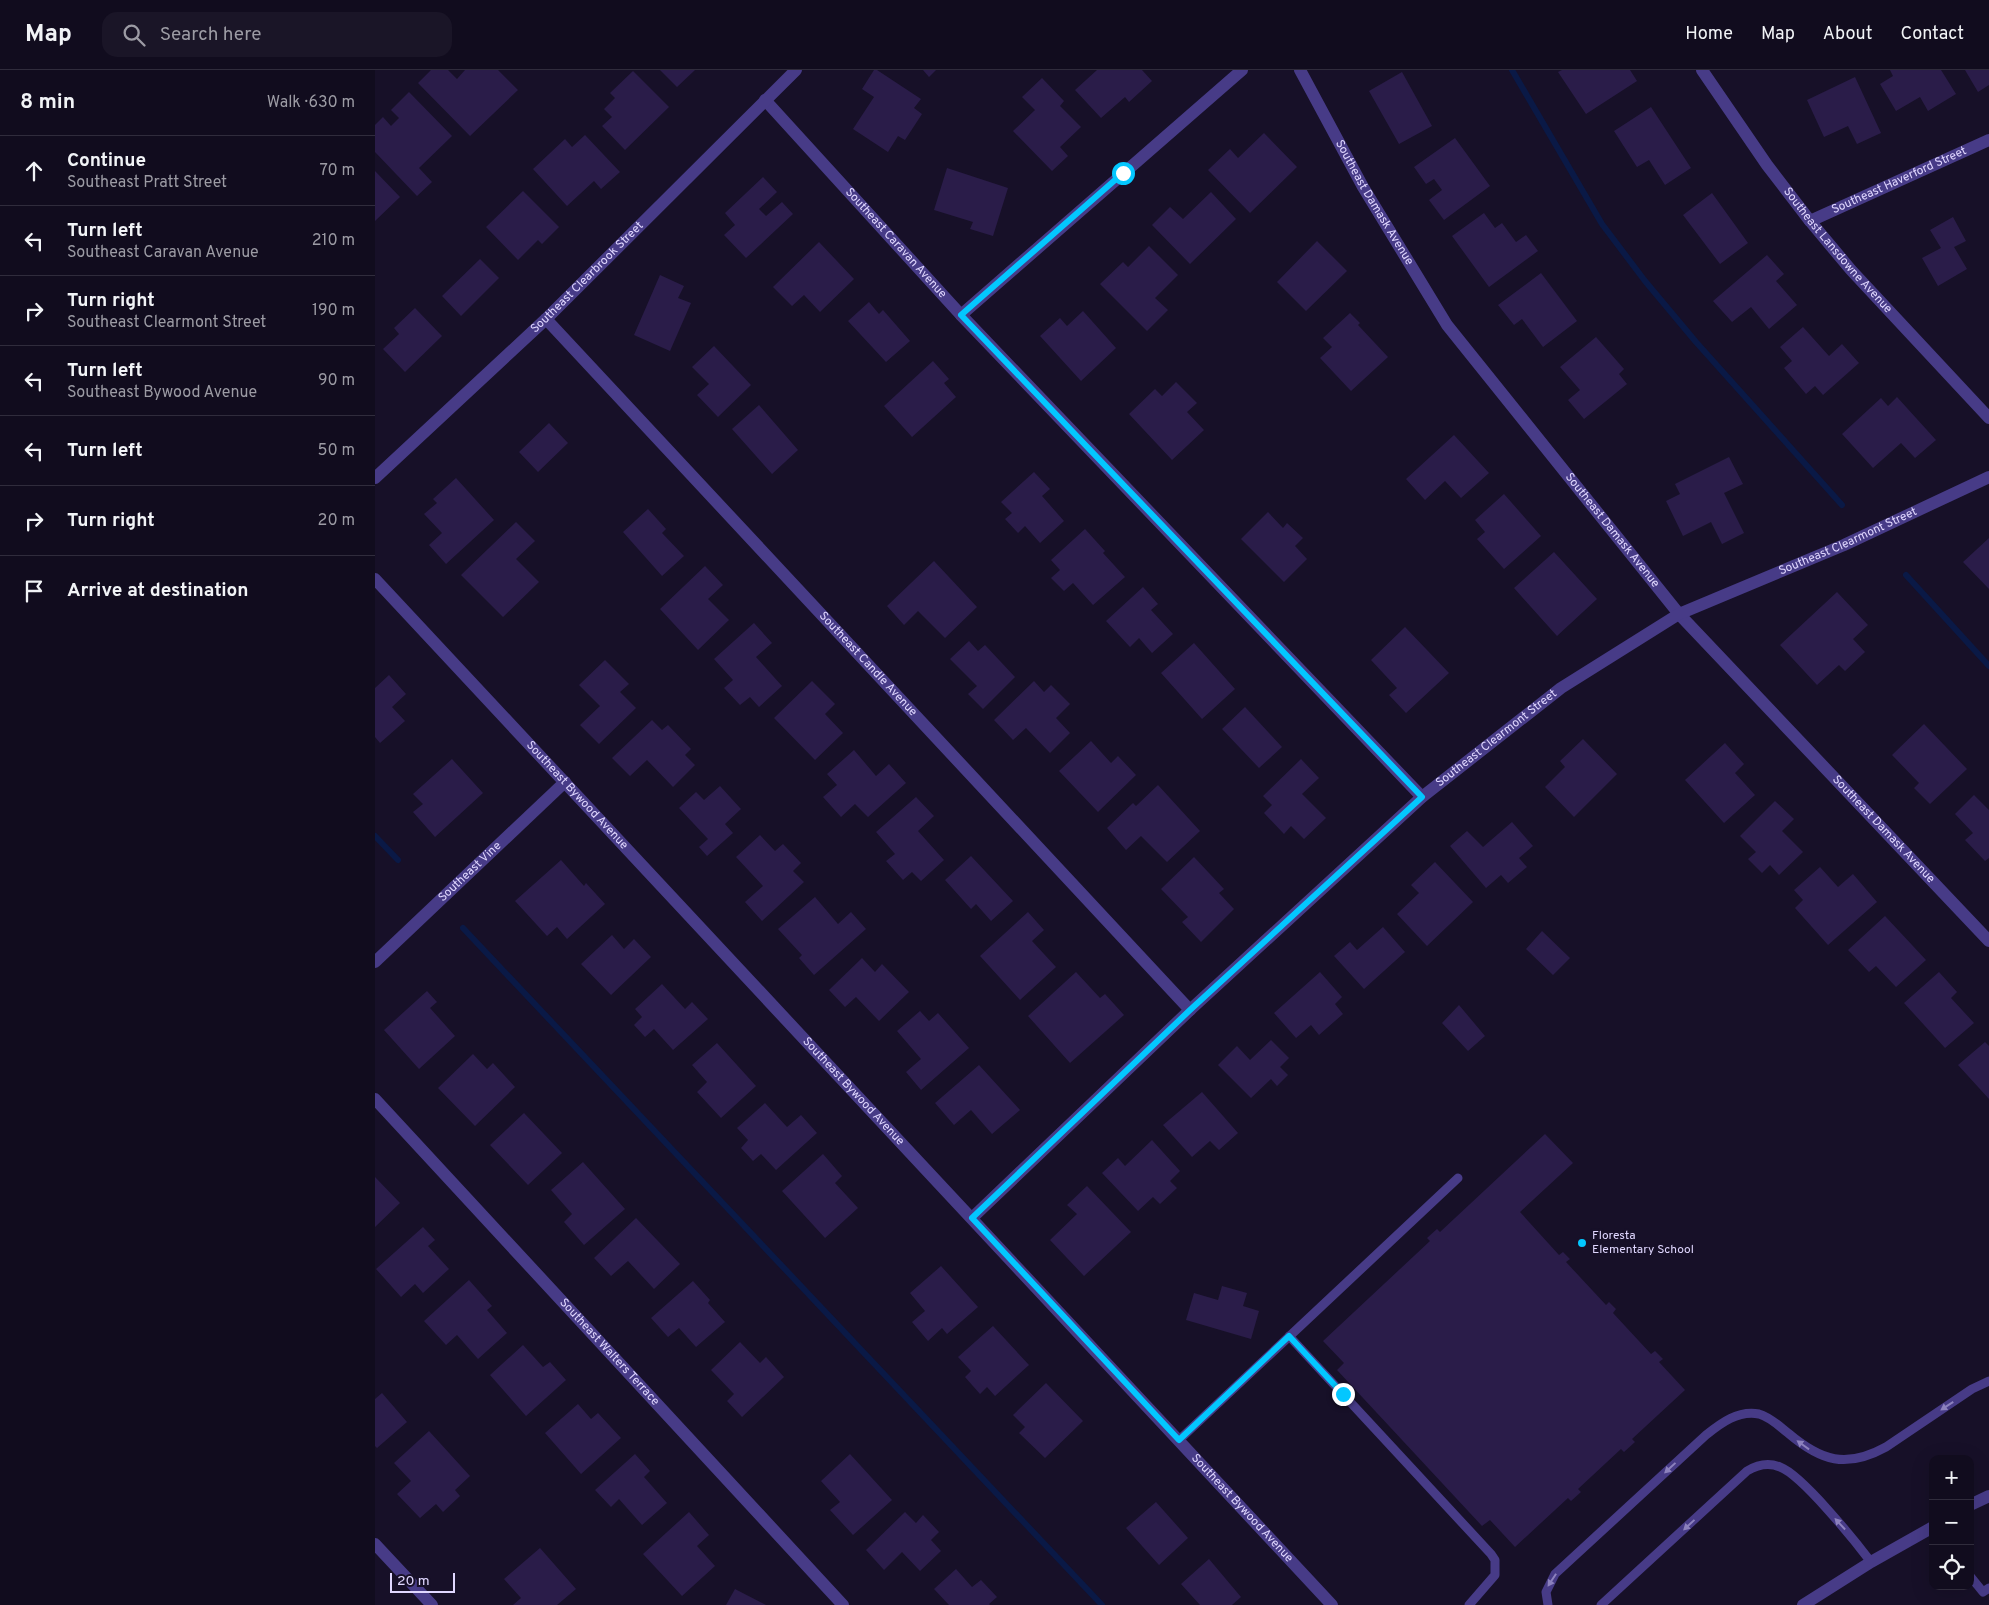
<!DOCTYPE html>
<html lang="en">
<head>
<meta charset="utf-8">
<style>
	body { margin:0; font-family:Overpass,sans-serif; background:#1a1527; color:#f1f3f6 }
	.controls { position:absolute; right:15px; bottom:15px; display:grid; overflow:hidden; border-radius:10px; box-shadow:0 5px 20px #0002 }
	.controls button { width:45px; height:45px; display:grid; place-items:center; padding:0; border:0; border-bottom:1px solid #302c3c; background:#110c1e; color:#f1f3f6; font:25px sans-serif }
	.scale { position:absolute; left:15px; bottom:12px; width:65px; box-sizing:border-box; padding-left:5px; border:2px solid #e0d7ff; border-top:0; font-size:14px; line-height:18px; white-space:nowrap; color:#e0d7ff; -webkit-text-stroke:4px #171028; paint-order:stroke }
	.stop { position:absolute; width:15px; height:15px; margin:-11px; border:4px solid #03c7ff; border-radius:50%; background:#fff }
	.stop.end { background:#03c7ff; border-color:#fff; box-shadow:0 1px 5px #0008 }
	.list { margin:0; padding:0; list-style:none }
	h2 { display:flex; justify-content:space-between; align-items:center; height:65px; margin:0; padding:0 20px; font-size:21px }
	h2 small { font-size:16px; font-weight:400; color:#9c9ba4 }
	.list li { display:grid; grid-template-columns:32px 1fr auto; gap:15px; align-items:center; box-sizing:border-box; height:70px; padding:0 20px; border-top:1px solid #302c3c }
	.list b { display:block; font-size:19px; white-space:nowrap }
	.list p { margin:0; font-size:16px; white-space:nowrap; color:#9c9ba4 }
	.list em { font-size:16px; font-style:normal; color:#9c9ba4 }
	.icon { flex:none; width:28px; height:28px; fill:none; stroke:currentColor; stroke-width:2; stroke-linecap:round; stroke-linejoin:round }
	.map { position:relative; flex:none; width:1614px; height:1535px; overflow:hidden }
	header { display:flex; align-items:center; gap:30px; box-sizing:border-box; height:70px; padding:0 25px; background:#110c1e; border-bottom:1px solid #302c3c }
	header strong { font-size:24px }
	nav { display:flex; gap:28px; margin-inline-start:auto; font-size:18px }
	.search { width:350px; height:45px; background:#1a1527; display:flex; align-items:center; gap:12px; box-sizing:border-box; padding:0 18px; border-radius:15px; color:#9c9ba4; font-size:19px }
	main { display:flex }
	aside { flex:1; background:#110c1e }
	.map>svg:first-child { display:block }
	.lines { fill:none; stroke-linecap:round; stroke-linejoin:round }
	.stream { stroke:#0a1946; stroke-width:6 }
	.building { fill:#2a1c49 }
	.service { stroke:#473b87; stroke-width:9 }
	.minor { stroke:#473b87; stroke-width:12 }
	.tertiary { stroke:#473b87; stroke-width:12 }
	.oneway { fill:#8c81bd }
	.route { stroke:#03c7ff; stroke-width:6 }
	.poi-dot { fill:#03c7ff; stroke:#171028; stroke-width:2 }
	.labels { text-anchor:middle; dominant-baseline:central; stroke-width:5; stroke-linejoin:round; paint-order:stroke }
	.street-label { font-size:12px; fill:#e0d7ff; stroke:#171028 }
	.poi-label { font-size:12px; fill:#e0d7ff; stroke:#171028; text-anchor:start }
</style>
</head>
<body>
<header>
<strong>Map</strong>
<div class="search"><svg class="icon" aria-label="search" viewBox="0 0 24 24"><circle cx="10" cy="10" r="6"/><path d="M15 15l6 6"/></svg>Search here</div>
<nav><a>Home</a><a>Map</a><a>About</a><a>Contact</a></nav>
</header>
<main>
<aside>
<h2>8 min<small>Walk · 630 m</small></h2>
<ul class="list">
<li><svg class="icon" aria-label="ahead" viewBox="0 0 24 24"><path d="M12 20V5M6 11l6-6 6 6"/></svg><div><b>Continue</b><p>Southeast Pratt Street</p></div><em>70 m</em></li>
<li><svg class="icon" aria-label="left" viewBox="0 0 24 24"><path d="M17 20v-9H6M10 6l-5 5 5 5"/></svg><div><b>Turn left</b><p>Southeast Caravan Avenue</p></div><em>210 m</em></li>
<li><svg class="icon" aria-label="right" viewBox="0 0 24 24"><path d="M7 20v-9h11M14 6l5 5-5 5"/></svg><div><b>Turn right</b><p>Southeast Clearmont Street</p></div><em>190 m</em></li>
<li><svg class="icon" aria-label="left" viewBox="0 0 24 24"><path d="M17 20v-9H6M10 6l-5 5 5 5"/></svg><div><b>Turn left</b><p>Southeast Bywood Avenue</p></div><em>90 m</em></li>
<li><svg class="icon" aria-label="left" viewBox="0 0 24 24"><path d="M17 20v-9H6M10 6l-5 5 5 5"/></svg><div><b>Turn left</b></div><em>50 m</em></li>
<li><svg class="icon" aria-label="right" viewBox="0 0 24 24"><path d="M7 20v-9h11M14 6l5 5-5 5"/></svg><div><b>Turn right</b></div><em>20 m</em></li>
<li><svg class="icon" aria-label="arrive" viewBox="0 0 24 24"><path d="M6 21V4h12l-3 4 3 4H6"/></svg><div><b>Arrive at destination</b></div></li>
</ul>
</aside>
<div class="map">
<svg width="1614" height="1535" viewBox="0 0 1614 1535">
	<rect width="100%" height="100%" fill="#171028"/>
	<g class="lines">
		<!-- stream -->
		<path class="stream" d="M1137 0 1227 154 1270 211 1321 272 1467 435
			M1531 505 1614 596
			M0 766 23 790
			M88 858 727 1535"/>
	</g>
	<!-- building -->
	<path class="building" d="M56 0H73L82 9 90 0H123L143 20 95 66 43 13Z
		M285 0H320L302 17Z
		M499 0H502L546 29 539 38 547 44 530 70 523 66 513 82 478 59 499 27 487 19Z
		M548 0H561L554 7Z
		M722 0H767L777 11 754 32 750 27 726 48 700 20Z
		M1187 0H1255L1262 11 1211 44 1183 2Z
		M1515 0H1566L1581 24 1553 41 1545 27 1521 41 1505 14 1518 6Z
		M1590 0H1614V15L1603 22Z
		M258 1 294 37 250 80 227 56 237 47 229 39 240 28 235 23Z
		M1027 2 1057 56 1024 74 994 21Z
		M1480 7 1506 63 1482 74 1473 56 1449 67 1432 30Z
		M667 8 689 31 685 36 706 57 685 77 693 86 677 101 638 61 660 40 647 27Z
		M34 22 77 66 44 98 57 112 42 126 0 82V55L8 47 16 56 24 48 16 40Z
		M1276 37 1316 98 1290 115 1274 90 1262 97 1239 61Z
		M889 63 922 97 875 143 833 100 855 79 863 88Z
		M210 65 245 102 226 119 219 111 192 136 158 99 190 69 197 77Z
		M1080 68 1115 116 1069 150 1054 130 1067 120 1059 109 1051 114 1039 97Z
		M572 98 633 118 618 166 595 159 598 152 559 140Z
		M0 101 25 127 0 151Z
		M388 107 402 122 384 139 391 146 407 132 418 144 371 188 349 165 360 155 350 143Z
		M148 121 184 157 167 174 163 170 143 190 111 157Z
		M836 122 861 149 815 194 777 155 795 137 808 149Z
		M1337 123 1373 173 1345 194 1308 145Z
		M1109 143 1120 158 1127 153 1141 172 1151 165 1163 181 1114 217 1077 166Z
		M1578 147 1591 171 1579 177 1592 199 1563 216 1547 188 1566 178 1555 160Z
		M942 171 972 201 931 241 902 212Z
		M444 172 479 209 445 242 429 225 417 236 398 217Z
		M774 176 803 205 780 228 793 240 772 261 725 214 748 192 753 197Z
		M1392 185 1409 204 1401 211 1422 235 1394 259 1376 237 1357 252 1338 231Z
		M105 189 124 208 86 246 67 226Z
		M1166 203 1202 251 1168 277 1147 249 1139 255 1123 235Z
		M285 205 309 216 303 228 316 233 295 281 259 265Z
		M494 232 504 244 508 240 535 271 511 292 473 251Z
		M40 238 67 266 30 302 8 279 24 264 19 258Z
		M708 241 741 278 706 311 665 266 685 248 692 256Z
		M975 243 985 253 983 255 1013 287 976 321 945 288 957 277 948 268Z
		M1428 257 1454 286 1467 274 1484 293 1448 325 1440 316 1431 324 1409 298 1417 291 1405 277Z
		M1221 267 1249 299 1244 304 1252 314 1209 349 1193 330 1205 320 1185 297Z
		M339 276 376 315 343 347 322 325 334 314 317 297Z
		M558 291 574 309 569 313 581 327 537 367 509 336Z
		M801 312 822 333 812 342 829 360 797 390 754 344 780 319 787 326Z
		M1522 327 1561 370 1540 388 1526 373 1498 398 1467 364 1506 328 1513 336Z
		M384 335 423 380 397 404 357 359Z
		M174 353 193 373 163 402 144 382Z
		M1079 365 1114 403 1086 428 1070 411 1050 430 1031 409Z
		M1354 387 1368 414 1349 423 1369 463 1347 474 1336 452 1308 466 1291 431 1305 424 1300 414Z
		M659 402 675 419 667 426 689 451 665 473 650 456 643 463 630 449 637 443 626 432Z
		M81 408 119 450 71 494 54 475 67 463 49 444 62 433 58 429Z
		M1129 424 1166 466 1129 499 1102 469 1110 462 1100 450Z
		M273 439 291 459 287 463 309 486 287 506 248 462Z
		M893 442 908 458 912 453 928 468 920 476 932 489 909 512 866 469Z
		M141 452 160 471 141 489 164 512 128 547 86 505Z
		M710 459 730 481 728 483 750 507 718 535 698 513 689 521 676 508 685 500 676 490Z
		M1614 468V519L1588 492Z
		M1179 482 1222 529 1182 566 1139 518Z
		M559 491 602 537 570 568 543 541 529 555 512 536Z
		M330 496 348 515 333 529 354 550 323 580 285 539Z
		M768 517 783 534 776 540 798 564 777 583 764 568 755 577 731 551Z
		M1462 522 1493 555 1478 569 1490 582 1470 601 1464 595 1442 615 1405 575Z
		M379 553 397 573 381 587 407 616 384 637 375 627 365 635 349 618 358 610 339 589Z
		M1030 557 1074 603 1031 643 1014 625 1022 618 996 590Z
		M594 571 603 581 610 575 640 607 608 639 593 624 602 616 575 589Z
		M819 573 860 619 827 649 786 603Z
		M230 590 254 614 245 622 261 638 224 674 205 655 225 636 204 615Z
		M14 605 31 624 17 637 30 651 5 673 0 667V618Z
		M437 611 460 634 450 644 468 663 440 690 399 648Z
		M659 611 669 622 676 615 695 634 681 648 695 663 675 683 651 658 638 670 619 650Z
		M870 637 907 677 884 698 847 659Z
		M277 650 287 660 293 655 316 679 310 685 320 695 298 717 272 690 255 706 237 688Z
		M1549 654 1592 699 1555 734 1539 718 1544 713 1517 685Z
		M1208 669 1242 704 1199 747 1170 717 1190 697 1185 691Z
		M716 671 736 693 743 686 761 705 723 742 684 701Z
		M1350 673 1369 694 1360 703 1380 725 1349 753 1310 710Z
		M479 680 501 706 514 694 531 713 493 747 480 734 466 747 448 727 462 715 452 704Z
		M77 689 108 723 60 767 38 742 48 734 38 724Z
		M926 689 944 708 927 724 951 748 929 769 916 756 909 764 889 743 897 735 888 726Z
		M783 715 825 761 792 792 766 766 751 780 732 758 758 733 761 736Z
		M345 716 366 739 350 754 358 763 332 786 324 777 333 769 304 738 321 722 329 730Z
		M1599 725 1614 740V788L1610 791 1590 770 1598 763 1580 744Z
		M541 727 559 746 543 761 569 790 546 811 537 802 528 810 511 791 520 784 501 762Z
		M1400 731 1419 749 1407 761 1428 782 1404 805 1395 795 1387 803 1373 789 1381 782 1365 766Z
		M1137 752 1158 776 1144 788 1152 797 1133 813 1126 805 1111 818 1075 776 1092 761 1108 777Z
		M385 765 400 781 408 774 426 793 418 801 429 812 387 851 370 832 388 816 361 787Z
		M596 786 638 831 616 851 601 834 596 839 570 810Z
		M819 787 849 819 844 823 859 839 826 872 807 852 813 847 786 819Z
		M186 790 209 816 211 813 230 834 192 869 182 857 172 866 140 831Z
		M1060 792 1098 832 1052 876 1022 844 1044 823 1036 815Z
		M1445 797 1463 817 1478 804 1502 832 1453 875 1420 838 1428 830 1419 820Z
		M440 827 463 854 476 842 491 859 439 905 424 888 427 885 403 859Z
		M653 842 669 860 657 871 681 897 645 930 605 886Z
		M1510 846 1551 890 1521 917 1501 896 1494 902 1473 880Z
		M1008 857 1030 882 989 919 959 886 975 872 982 880Z
		M1167 861 1195 888 1178 905 1151 879Z
		M237 865 249 879 259 869 276 887 236 925 206 894Z
		M487 888 500 902 507 894 534 922 504 951 481 927 470 937 454 920Z
		M701 902 725 928 730 924 749 945 695 993 653 946Z
		M945 902 967 927 960 934 968 944 944 965 936 955 921 968 899 943Z
		M1564 902 1582 922 1576 928 1599 953 1570 978 1529 933Z
		M287 914 310 939 317 932 333 949 298 980 279 959 270 967 259 955 267 947 260 939Z
		M52 921 62 932 55 938 80 966 44 999 9 960Z
		M1084 935 1110 966 1093 981 1067 953Z
		M545 941 554 951 563 943 594 978 546 1020 531 1002 546 989 522 961Z
		M896 970 914 988 905 997 913 1005 902 1016 896 1009 876 1028 843 995 862 976 875 990Z
		M1610 972 1614 976V1029L1583 995Z
		M342 973 381 1016 346 1048 322 1022 332 1012 317 995Z
		M98 984 112 999 118 993 140 1017 100 1056 63 1018Z
		M604 995 645 1040 617 1064 596 1040 579 1055 560 1033Z
		M827 1022 863 1063 844 1080 835 1071 817 1087 788 1055Z
		M390 1033 412 1057 426 1045 442 1063 401 1100 386 1084 378 1091 366 1078 373 1070 362 1058Z
		M149 1043 187 1083 153 1115 115 1075Z
		M1170 1064 1198 1093 1145 1142 1184 1185 1188 1182 1195 1189 1191 1192 1231 1235 1234 1232 1241 1239 1238 1243 1276 1284 1280 1281 1288 1289 1284 1292 1310 1320 1257 1369 1260 1372 1249 1382 1246 1379 1203 1419 1206 1422 1196 1431 1193 1428 1140 1477 1115 1450 1107 1456 962 1300 969 1293 948 1271 1055 1171 1052 1168 1062 1159 1065 1162Z
		M777 1070 805 1101 795 1111 802 1118 785 1134 778 1127 763 1141 727 1103 743 1088 750 1096Z
		M448 1084 467 1106 460 1113 483 1138 450 1168 407 1121Z
		M208 1092 250 1139 209 1175 189 1152 197 1144 176 1120Z
		M0 1107 25 1133 0 1157Z
		M712 1116 756 1162 709 1206 675 1170 702 1144 692 1135Z
		M261 1148 305 1194 279 1219 253 1191 236 1206 219 1188Z
		M48 1157 60 1170 53 1176 74 1199 48 1223 40 1214 26 1227 1 1199Z
		M566 1196 603 1237 572 1264 567 1258 553 1271 537 1252 550 1241 535 1223Z
		M94 1210 117 1236 112 1240 132 1263 103 1289 82 1265 71 1275 49 1251Z
		M318 1211 335 1230 333 1233 350 1252 321 1277 304 1258 293 1267 276 1248Z
		M847 1216 872 1223 868 1236 884 1241 876 1269 811 1250 819 1223 843 1230Z
		M618 1256 654 1295 620 1326 612 1317 605 1324 590 1307 596 1301 583 1287Z
		M365 1272 385 1293 391 1287 409 1307 367 1347 352 1331 359 1324 336 1300Z
		M148 1275 168 1297 175 1292 191 1310 151 1346 115 1305Z
		M671 1313 708 1351 670 1388 644 1363 650 1357 638 1345Z
		M7 1323 32 1352 2 1378 0 1376V1329Z
		M203 1334 216 1349 223 1343 246 1368 206 1404 170 1363Z
		M54 1361 95 1406 80 1420 85 1426 68 1442 61 1434 45 1448 22 1424 36 1411 19 1393Z
		M260 1384 275 1401 269 1407 292 1433 267 1455 244 1429 236 1437 220 1420Z
		M475 1384 517 1430 478 1465 455 1440 465 1432 446 1411Z
		M781 1432 813 1468 784 1495 751 1458Z
		M314 1442 334 1465 322 1476 340 1496 307 1526 268 1484Z
		M530 1442 541 1453 548 1445 564 1462 556 1470 566 1481 545 1501 527 1482 509 1500 491 1480Z
		M165 1478 201 1519 182 1535H138L146 1528 129 1509Z
		M834 1489 866 1527 857 1535H825L806 1514Z
		M581 1499 597 1517 606 1510 622 1527 614 1534 615 1535H574L559 1519Z
		M360 1519 391 1535H351Z"/>
	<g class="lines">
		<!-- service -->
		<path class="service" d="M914 1266 1116 1484 1120 1490V1505L1094 1535
			M804 1370 1083 1108
			M1595 1506 1608 1522 1614 1518
			M1173 1535 1171 1522 1180 1504 1331 1365C1346 1353 1363 1340 1384 1344 1395 1347 1404 1356 1413 1363 1446 1391 1471 1399 1511 1377L1597 1319 1614 1311
			M1226 1535 1372 1401C1382 1395 1393 1392 1405 1397 1427 1405 1480 1471 1496 1492"/>
		<!-- minor -->
		<g class="minor">
			<path id="s1" d="M925 0 988 117 1072 255 1304 544 1614 871"/>
			<path id="s2" d="M1327 0 1392 95 1435 151 1476 200 1614 348"/>
			<path id="s3" d="M390 30 586 245 1047 727"/>
			<path id="s4" d="M1435 151 1614 70"/>
			<path d="M586 245 867 0"/>
			<path id="s5" d="M171 249 815 940"/>
			<path id="s6" d="M0 408 171 249 421 0"/>
			<path id="s7" d="M0 509 957 1535"/>
			<path id="s8" d="M0 892 190 712"/>
			<path id="s9" d="M0 1029 468 1535"/>
			<path id="s10" d="M597 1148 815 940 1047 727 1186 618 1304 544 1469 475 1614 407"/>
			<path d="M0 1474 57 1535"/>
		</g>
		<!-- tertiary -->
		<path class="tertiary" d="M1595 1435 1614 1426
			M1428 1535 1496 1492 1558 1457"/>
	</g>
	<!-- one-way arrows -->
	<defs><path id="oneway-solid" d="M-6-.8H1V-3.2L6.5 0L1 3.2V.8H-6Z" transform="scale(1.25)"/></defs>
	<g class="oneway">
		<use href="#oneway-solid" transform="translate(1572 1336) rotate(147)"/>
		<use href="#oneway-solid" transform="translate(1428 1375) rotate(-144)"/>
		<use href="#oneway-solid" transform="translate(1295 1398) rotate(137)"/>
		<use href="#oneway-solid" transform="translate(1465 1454) rotate(-133)"/>
		<use href="#oneway-solid" transform="translate(1314 1455) rotate(137)"/>
		<use href="#oneway-solid" transform="translate(1177 1510) rotate(123)"/>
	</g>
	<g class="lines">
		<!-- route -->
		<path class="route" d="M748 103 586 245 1047 727 815 940 597 1148 804 1370 914 1266 968 1324"/>
	</g>
	<!-- markers -->
	<circle class="poi-dot" cx="1207" cy="1173" r="5"/>
	<g class="labels">
		<!-- street labels -->
		<g class="street-label">
			<text stroke="none"><textPath href="#s4" startOffset="98">Southeast Haverford Street</textPath></text>
			<text stroke="none"><textPath href="#s1" startOffset="152">Southeast Damask Avenue</textPath></text>
			<text stroke="none"><textPath href="#s3" startOffset="194">Southeast Caravan Avenue</textPath></text>
			<text stroke="none"><textPath href="#s2" startOffset="226">Southeast Lansdowne Avenue</textPath></text>
			<text stroke="none"><textPath href="#s6" startOffset="292">Southeast Clearbrook Street</textPath></text>
			<text stroke="none"><textPath href="#s1" startOffset="558">Southeast Damask Avenue</textPath></text>
			<text stroke="none"><textPath href="#s10" startOffset="1116">Southeast Clearmont Street</textPath></text>
			<text stroke="none"><textPath href="#s5" startOffset="472">Southeast Candle Avenue</textPath></text>
			<text stroke="none"><textPath href="#s10" startOffset="711">Southeast Clearmont Street</textPath></text>
			<text stroke="none"><textPath href="#s7" startOffset="296">Southeast Bywood Avenue</textPath></text>
			<text stroke="none"><textPath href="#s1" startOffset="962">Southeast Damask Avenue</textPath></text>
			<text stroke="none"><textPath href="#s8" startOffset="131">Southeast Vine</textPath></text>
			<text stroke="none"><textPath href="#s7" startOffset="701">Southeast Bywood Avenue</textPath></text>
			<text stroke="none"><textPath href="#s9" startOffset="345">Southeast Walters Terrace</textPath></text>
			<text stroke="none"><textPath href="#s7" startOffset="1271">Southeast Bywood Avenue</textPath></text>
		</g>
		<!-- poi labels -->
		<g class="poi-label">
			<text x="1217" y="1166">Floresta<tspan x="1217" dy="14">Elementary School</tspan></text>
		</g>
	</g>
</svg>
<div class="controls">
<button>+</button>
<button>−</button>
<button><svg class="icon" aria-label="locate" viewBox="0 0 24 24"><circle cx="12" cy="12" r="6"/><path d="M12 2v4M12 18v4M2 12h4M18 12h4"/></svg></button>
</div>
<div class="scale">20 m</div>
<div class="stop" style="left:748px;top:103px"></div>
<div class="stop end" style="left:968px;top:1324px"></div>
</div>
</main>
</body>
</html>
